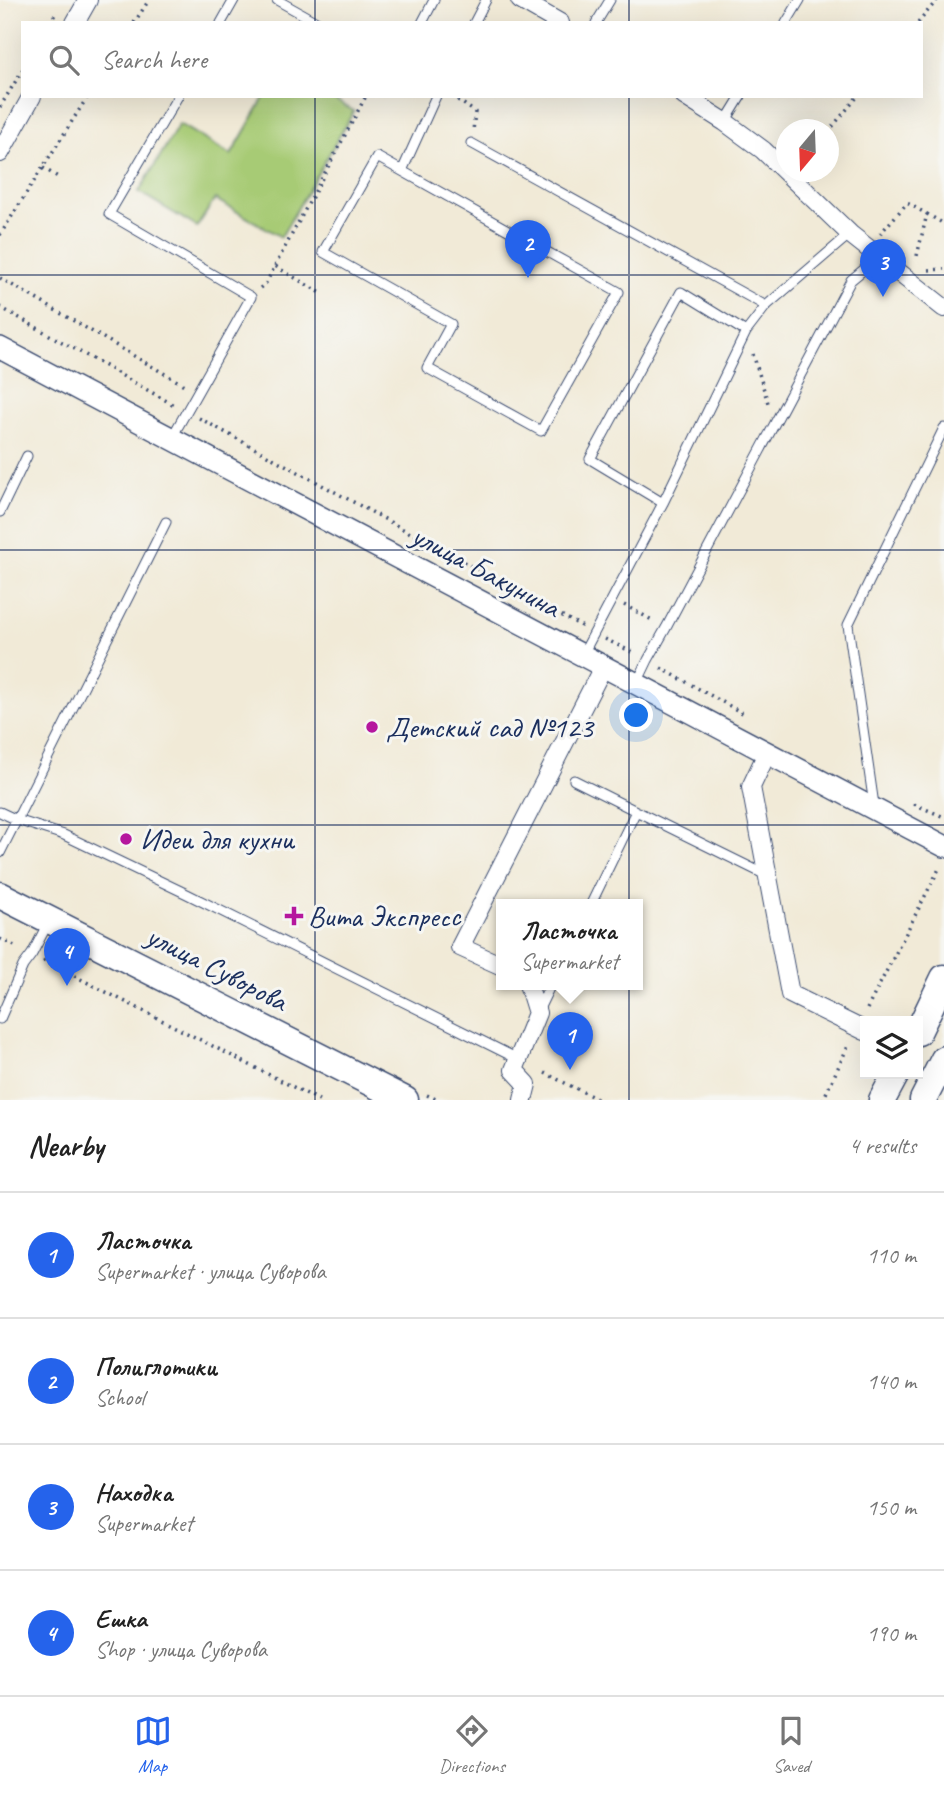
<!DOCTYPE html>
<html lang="en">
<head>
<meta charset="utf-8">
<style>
	body { margin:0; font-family:Caveat,sans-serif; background:#f2f2f2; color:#222 }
	.controls { position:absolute; right:21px; bottom:21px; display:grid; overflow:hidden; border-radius:0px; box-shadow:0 7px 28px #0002 }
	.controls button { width:63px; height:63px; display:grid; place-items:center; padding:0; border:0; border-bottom:2px solid #e0e0e0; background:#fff; color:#222; font:35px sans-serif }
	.compass { position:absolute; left:776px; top:119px; width:63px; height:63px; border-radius:50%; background:#fff; box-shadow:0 7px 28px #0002; rotate:199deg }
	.you { position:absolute; left:637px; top:716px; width:24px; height:24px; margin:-18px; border:5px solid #fff; border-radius:50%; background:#1a73e8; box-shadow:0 0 0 10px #1a73e833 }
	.badge { display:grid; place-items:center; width:46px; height:46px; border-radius:50%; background:#2563eb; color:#fff; font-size:23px; font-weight:700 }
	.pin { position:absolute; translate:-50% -58px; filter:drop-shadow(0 2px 4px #0008) }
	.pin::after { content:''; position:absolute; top:37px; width:24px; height:21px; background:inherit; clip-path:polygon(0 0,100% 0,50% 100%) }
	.popup { position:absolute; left:496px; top:899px; width:147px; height:91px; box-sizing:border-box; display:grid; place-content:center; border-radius:0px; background:#fff; filter:drop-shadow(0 2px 5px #0005); font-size:23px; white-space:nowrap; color:#767676 }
	.popup b { font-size:26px; color:#222 }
	.popup::after { content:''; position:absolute; left:50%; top:100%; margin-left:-14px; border:14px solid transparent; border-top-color:#fff }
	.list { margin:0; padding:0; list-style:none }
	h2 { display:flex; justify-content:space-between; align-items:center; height:91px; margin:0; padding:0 28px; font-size:30px }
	h2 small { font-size:23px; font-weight:400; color:#767676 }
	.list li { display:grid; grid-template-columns:46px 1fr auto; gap:21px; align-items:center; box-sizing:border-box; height:126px; padding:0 28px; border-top:2px solid #e0e0e0 }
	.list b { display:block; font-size:26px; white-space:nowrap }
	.list p { margin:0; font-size:23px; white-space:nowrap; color:#767676 }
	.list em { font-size:23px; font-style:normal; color:#767676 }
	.icon { flex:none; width:38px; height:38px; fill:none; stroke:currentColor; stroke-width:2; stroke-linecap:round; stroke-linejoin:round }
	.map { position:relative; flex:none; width:944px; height:1100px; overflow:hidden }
	.search { position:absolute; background:#fff; box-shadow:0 7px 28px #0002; left:21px; right:21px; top:21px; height:77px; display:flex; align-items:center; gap:18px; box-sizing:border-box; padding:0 24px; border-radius:0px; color:#767676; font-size:26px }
	.sheet { height:595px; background:#fff }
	nav { display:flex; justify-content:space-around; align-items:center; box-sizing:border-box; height:98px; border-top:2px solid #e0e0e0; background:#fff; font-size:19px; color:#767676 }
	nav a { display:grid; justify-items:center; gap:4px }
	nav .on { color:#2563eb }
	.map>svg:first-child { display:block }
	.green { fill:#a7cb74; stroke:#617d69; stroke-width:2 }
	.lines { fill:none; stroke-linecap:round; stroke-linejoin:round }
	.service-casing { stroke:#3b4b70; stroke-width:11 }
	.minor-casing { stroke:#3b4b70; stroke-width:20 }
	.tertiary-casing { stroke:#3b4b70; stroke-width:24 }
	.primary-casing { stroke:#3b4b70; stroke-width:29 }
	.path { stroke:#3b4b70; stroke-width:3.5; stroke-dasharray:2 5; stroke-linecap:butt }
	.service { stroke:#fff; stroke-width:9 }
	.minor { stroke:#fff; stroke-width:18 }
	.tertiary { stroke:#fff; stroke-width:21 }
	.primary { stroke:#fff; stroke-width:26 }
	.grid { fill:none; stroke:#1b2f5e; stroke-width:2; stroke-opacity:0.55 }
	.poi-dot { fill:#b5179e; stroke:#f6f6f2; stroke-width:2.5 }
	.labels { text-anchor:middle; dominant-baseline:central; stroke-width:6; stroke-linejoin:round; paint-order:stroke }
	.street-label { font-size:30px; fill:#1b2f5e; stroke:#f6f6f2 }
	.poi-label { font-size:30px; fill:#1b2f5e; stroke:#f6f6f2; text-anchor:start }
</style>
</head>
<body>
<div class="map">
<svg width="944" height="1100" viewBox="0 0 944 1100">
	<rect width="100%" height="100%" fill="#f6f6f2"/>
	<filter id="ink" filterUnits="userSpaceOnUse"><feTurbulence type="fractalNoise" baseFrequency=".0143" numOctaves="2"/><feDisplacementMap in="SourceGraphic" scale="14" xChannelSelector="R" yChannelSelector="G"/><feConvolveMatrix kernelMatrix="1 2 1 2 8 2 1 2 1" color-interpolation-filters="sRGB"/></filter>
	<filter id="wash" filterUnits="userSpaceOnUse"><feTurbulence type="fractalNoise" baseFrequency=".00686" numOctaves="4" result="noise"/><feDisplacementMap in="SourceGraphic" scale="28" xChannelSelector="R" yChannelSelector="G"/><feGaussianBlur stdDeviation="1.57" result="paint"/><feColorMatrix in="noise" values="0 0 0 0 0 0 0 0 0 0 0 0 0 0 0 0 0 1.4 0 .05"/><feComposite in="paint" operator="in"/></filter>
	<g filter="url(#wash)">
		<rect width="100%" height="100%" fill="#f1ead7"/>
		<!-- green -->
		<path class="green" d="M265 96H328L354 111 281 237 215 199 197 227 139 192 179 124 231 155Z"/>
	</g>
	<g filter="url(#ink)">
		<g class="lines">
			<!-- service casing -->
			<g class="service-casing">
				<path id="service" d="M277 0 318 23
					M221 23 234 0
					M422 23 434 0
					M474 23 486 0
					M596 23 610 0
					M786 23 800 0
					M725 122 741 96
					M471 143 766 306 850 234
					M377 157 619 292 541 431 427 368 451 324 323 252Z
					M402 171 436 96
					M171 439 251 297 109 214 178 96
					M663 503 746 332
					M0 512 27 456
					M583 654 663 503 590 459 681 292 746 332 766 306
					M637 683 648 660 666 628 851 280 879 257
					M574 780 636 811
					M874 805 848 625 944 428
					M0 812 17 820 64 835 187 894 518 1059
					M0 853 166 522
					M591 904 636 811 768 876
					M538 1011 551 984
					M0 1019 23 966 32 954 48 923"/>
			</g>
			<!-- minor casing -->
			<g class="minor-casing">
				<path id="minor" d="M520 0 560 23
					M75 23 88 0
					M684 96 725 122 763 150 850 234 944 308
					M0 153 32 96
					M767 753 751 787 790 994 865 1031
					M502 966 460 947 603 667
					M523 1100 527 1084 514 1070 537 1013 528 984"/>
			</g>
			<!-- tertiary casing -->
			<g class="tertiary-casing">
				<path id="tertiary" d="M0 348 944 846"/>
			</g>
			<!-- primary casing -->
			<g class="primary-casing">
				<path id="primary" d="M0 895 405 1100
					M918 1032 944 978
					M882 1100 896 1074
					M923 1100 944 1059"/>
			</g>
			<!-- path -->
			<path class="path" d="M50 23 57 11
				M134 23 149 0
				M918 23 937 0
				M452 96 475 112 473 131
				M0 107 23 69
				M828 132 858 96
				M43 168 58 177
				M927 214 944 224
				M880 234 907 203 927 214 916 260
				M0 235 88 96
				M275 266 366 96
				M929 270 944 269
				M0 278 184 385
				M260 288 266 283 275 266 321 293
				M0 307 174 405
				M753 354 768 403
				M199 418 583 627
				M624 605 654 621
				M605 639 636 654
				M661 668 746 715
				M914 804 944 817
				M0 939 17 947
				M43 960 319 1100
				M867 1009 940 867
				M545 1073 599 1100
				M427 1095 438 1100
				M823 1100 849 1044"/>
			<!-- service -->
			<use href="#service" class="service"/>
			<!-- minor -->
			<use href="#minor" class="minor"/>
			<!-- tertiary -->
			<use href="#tertiary" class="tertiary"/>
			<!-- primary -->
			<use href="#primary" class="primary"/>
		</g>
	</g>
	<!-- grid -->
	<path class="grid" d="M315 0V23M629 0V23M315 96V1100M629 96V1100M0 275H944M0 550H944M0 825H944"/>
	<!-- markers -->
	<g class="poi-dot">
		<circle cx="372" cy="727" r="7"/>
		<circle cx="126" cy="839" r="7"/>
		<path d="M290.5 905.5h7v7h7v7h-7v7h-7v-7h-7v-7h7z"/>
	</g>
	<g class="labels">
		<!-- street labels -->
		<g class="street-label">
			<text transform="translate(486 571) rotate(28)">улица Бакунина</text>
			<text transform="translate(217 968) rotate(27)">улица Суворова</text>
		</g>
		<!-- poi labels -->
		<g class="poi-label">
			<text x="386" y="727">Детский сад №123</text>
			<text x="140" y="839">Идеи для кухни</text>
			<text x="308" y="916">Вита Экспресс</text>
		</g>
	</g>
</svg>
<div class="controls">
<button><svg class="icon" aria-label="layers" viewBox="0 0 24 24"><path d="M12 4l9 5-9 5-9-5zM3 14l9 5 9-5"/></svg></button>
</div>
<svg class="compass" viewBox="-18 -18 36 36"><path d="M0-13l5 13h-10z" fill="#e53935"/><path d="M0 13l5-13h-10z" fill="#767676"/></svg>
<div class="you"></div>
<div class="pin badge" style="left:570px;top:1070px">1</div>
<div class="popup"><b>Ласточка</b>Supermarket</div>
<div class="pin badge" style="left:528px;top:278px">2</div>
<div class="pin badge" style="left:883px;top:297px">3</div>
<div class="pin badge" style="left:67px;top:986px">4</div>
<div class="search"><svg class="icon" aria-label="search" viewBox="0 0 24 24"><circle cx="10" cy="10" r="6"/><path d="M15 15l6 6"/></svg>Search here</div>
</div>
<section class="sheet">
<h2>Nearby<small>4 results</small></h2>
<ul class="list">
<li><span class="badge">1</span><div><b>Ласточка</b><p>Supermarket · улица Суворова</p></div><em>110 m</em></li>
<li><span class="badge">2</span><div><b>Полиглотики</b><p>School</p></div><em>140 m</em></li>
<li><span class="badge">3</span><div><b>Находка</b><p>Supermarket</p></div><em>150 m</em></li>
<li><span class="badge">4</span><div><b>Ешка</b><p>Shop · улица Суворова</p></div><em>190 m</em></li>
</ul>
</section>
<nav>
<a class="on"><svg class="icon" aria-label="map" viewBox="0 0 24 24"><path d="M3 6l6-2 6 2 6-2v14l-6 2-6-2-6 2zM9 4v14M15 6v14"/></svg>Map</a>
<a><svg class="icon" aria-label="directions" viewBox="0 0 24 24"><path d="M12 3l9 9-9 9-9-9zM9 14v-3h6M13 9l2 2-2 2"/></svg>Directions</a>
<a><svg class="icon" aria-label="saved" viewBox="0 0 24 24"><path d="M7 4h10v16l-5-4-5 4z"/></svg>Saved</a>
</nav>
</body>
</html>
